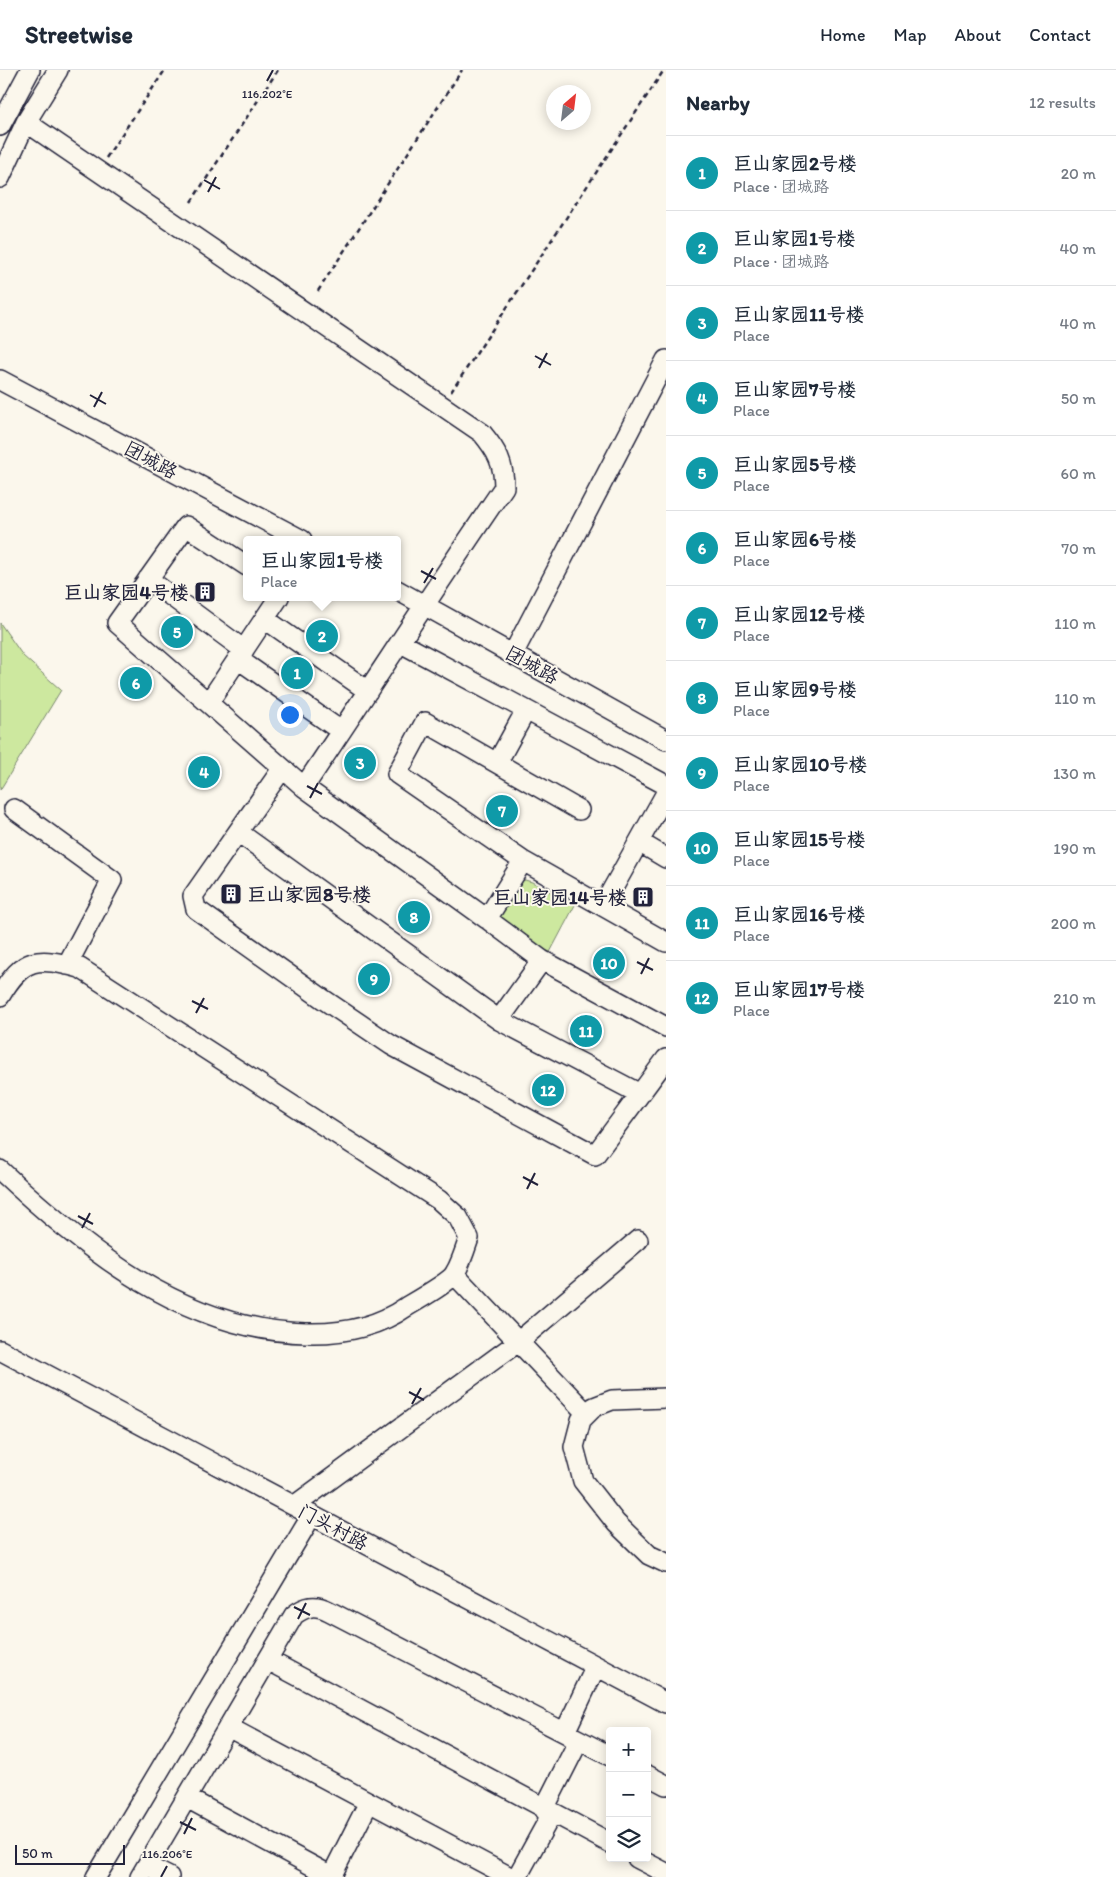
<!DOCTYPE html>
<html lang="en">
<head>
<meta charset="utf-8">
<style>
	body { margin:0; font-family:Itim,"LXGW WenKai TC",sans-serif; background:#f2f2f3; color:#1f2937 }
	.controls { position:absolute; right:15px; bottom:15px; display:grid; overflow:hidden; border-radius:5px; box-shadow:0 2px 12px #0003 }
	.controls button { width:45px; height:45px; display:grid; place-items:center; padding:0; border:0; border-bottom:1px solid #e0e1e3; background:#fff; color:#1f2937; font:25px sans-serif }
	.compass { position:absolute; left:546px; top:15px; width:45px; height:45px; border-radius:50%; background:#fff; box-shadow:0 2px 12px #0003; rotate:28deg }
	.scale { position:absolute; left:15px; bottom:12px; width:110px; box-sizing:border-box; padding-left:5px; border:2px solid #22223b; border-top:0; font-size:14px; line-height:18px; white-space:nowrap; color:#22223b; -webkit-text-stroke:4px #fbf7ec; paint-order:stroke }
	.you { position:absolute; left:289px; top:644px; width:18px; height:18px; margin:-12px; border:4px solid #fff; border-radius:50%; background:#1a73e8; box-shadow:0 0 0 8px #1a73e833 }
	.badge { display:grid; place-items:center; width:32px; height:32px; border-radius:50%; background:#22223b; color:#fff; font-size:16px; font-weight:700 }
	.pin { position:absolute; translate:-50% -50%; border:2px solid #fff; box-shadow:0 1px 5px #0006 }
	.popup { position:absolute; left:243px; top:466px; width:158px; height:65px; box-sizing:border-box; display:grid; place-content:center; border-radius:5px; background:#fff; filter:drop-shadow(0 1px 4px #0005); font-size:16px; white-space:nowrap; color:#747a83 }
	.popup b { font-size:19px; color:#1f2937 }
	.popup::after { content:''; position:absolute; left:50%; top:100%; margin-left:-10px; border:10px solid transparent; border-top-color:#fff }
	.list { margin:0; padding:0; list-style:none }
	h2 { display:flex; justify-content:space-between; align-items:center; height:65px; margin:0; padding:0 20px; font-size:21px }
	h2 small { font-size:16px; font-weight:400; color:#747a83 }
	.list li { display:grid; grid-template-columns:32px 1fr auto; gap:15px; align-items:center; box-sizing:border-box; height:75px; padding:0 20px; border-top:1px solid #e0e1e3 }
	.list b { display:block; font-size:19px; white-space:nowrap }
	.list p { margin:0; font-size:16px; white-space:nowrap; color:#747a83 }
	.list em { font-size:16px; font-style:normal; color:#747a83 }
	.icon { flex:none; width:28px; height:28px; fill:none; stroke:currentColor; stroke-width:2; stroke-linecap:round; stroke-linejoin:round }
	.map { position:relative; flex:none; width:666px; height:1807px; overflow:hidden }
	header { display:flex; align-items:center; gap:30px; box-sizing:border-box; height:70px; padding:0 25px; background:#fff; border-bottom:1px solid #e0e1e3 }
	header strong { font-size:24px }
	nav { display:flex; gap:28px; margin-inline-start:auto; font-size:18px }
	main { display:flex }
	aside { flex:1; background:#fff }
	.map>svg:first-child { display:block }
	.green { fill:#cde89f; stroke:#78856d }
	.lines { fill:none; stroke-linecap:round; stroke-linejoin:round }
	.minor-casing { stroke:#22223b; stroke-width:22 }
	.path { stroke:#22223b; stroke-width:2.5; stroke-dasharray:5 4; stroke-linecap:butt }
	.minor { stroke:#fbf7ec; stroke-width:19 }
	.ticks { fill:none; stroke:#22223b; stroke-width:2 }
	.labels { text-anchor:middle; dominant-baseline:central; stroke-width:4; stroke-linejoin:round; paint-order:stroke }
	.street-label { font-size:19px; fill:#22223b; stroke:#fbf7ec }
	.poi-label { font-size:19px; font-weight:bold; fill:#22223b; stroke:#fbf7ec; text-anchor:end }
	.ticks-label { font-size:12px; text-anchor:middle; fill:#22223b; stroke:#fbf7ec; stroke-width:4; stroke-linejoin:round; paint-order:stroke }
</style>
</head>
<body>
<header>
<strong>Streetwise</strong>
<nav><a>Home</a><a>Map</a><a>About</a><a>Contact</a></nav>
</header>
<main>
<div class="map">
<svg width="666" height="1807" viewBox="0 0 666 1807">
	<rect width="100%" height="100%" fill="#fbf7ec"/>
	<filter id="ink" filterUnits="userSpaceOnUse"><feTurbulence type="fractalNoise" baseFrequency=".02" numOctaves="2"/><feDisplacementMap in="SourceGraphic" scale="10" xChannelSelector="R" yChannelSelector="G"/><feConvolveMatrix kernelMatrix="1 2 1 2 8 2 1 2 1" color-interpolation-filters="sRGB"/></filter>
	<g filter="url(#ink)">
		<!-- green -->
		<path class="green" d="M0 553 23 586 61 620 0 720Z
			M525 810 532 812 575 835 547 888 494 855 518 812Z"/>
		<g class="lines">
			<!-- minor casing -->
			<g class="minor-casing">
				<path id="minor" d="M26 52 482 363C497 381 504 394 504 417 436 516 371 617 304 717L487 849 523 791 397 704 425 652 579 740
					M0 56 30 0
					M0 108 26 52 58 0
					M0 310 302 470
					M247 496 186 456 117 553 304 717
					M148 509 244 580
					M397 520 666 670
					M265 549 368 621
					M401 573 666 715
					M513 584 666 290
					M238 589 341 661
					M209 632 279 527
					M497 693 526 640
					M282 699 193 826 196 839 323 929 391 975 595 1085 666 989
					M14 739 112 810 67 895
					M238 762 499 950 640 1024
					M639 772 666 788
					M523 791 666 872
					M603 836 666 723
					M487 849 542 890 666 957
					M0 926C24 886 37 887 80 898L439 1130 458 1147 469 1168C465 1180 461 1193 455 1203 451 1211 416 1231 406 1237 376 1258 342 1264 306 1263 185 1261 84 1179 0 1100
					M499 950 542 890
					M455 1205 587 1344
					M0 1280 666 1633
					M666 1328 612 1330 594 1337 581 1350 574 1377 583 1411 616 1453 649 1485 666 1493
					M294 1436 518 1272 638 1170
					M268 1590 610 1773
					M228 1657 510 1807
					M647 1705 666 1715
					M187 1728 333 1807
					M637 1788 666 1803
					M147 1796 169 1807
					M96 1807 312 1445
					M140 1807 294 1545C306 1536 315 1534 329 1541L610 1686
					M331 1807 369 1732
					M517 1807 550 1747 544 1739 578 1672 565 1662 596 1596"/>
			</g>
			<!-- path -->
			<path class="path" d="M106 88 165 0
				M191 132 278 0
				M318 221 462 0
				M451 322 664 0"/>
			<!-- minor -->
			<use href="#minor" class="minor"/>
		</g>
	</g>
	<!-- ticks -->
	<path class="ticks" d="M267 11 273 0M204 110 220 119M208 122 216 107M535 286 551 295M539 298 547 283M90 325 106 334M94 337 102 322M421 501 436 509M424 513 433 498M307 716 322 724M310 728 318 713M637 892 653 900M641 904 649 888M192 931 208 939M196 943 204 928M523 1107 538 1115M527 1119 535 1103M78 1146 93 1154M82 1158 90 1143M409 1322 424 1330M412 1334 421 1318M294 1537 310 1545M298 1549 306 1533M180 1752 196 1760M184 1764 192 1748M161 1807 167 1796"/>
	<!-- icons -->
	<defs>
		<g id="building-square" transform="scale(1.125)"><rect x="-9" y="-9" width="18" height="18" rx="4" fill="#22223b" stroke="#fbf7ec"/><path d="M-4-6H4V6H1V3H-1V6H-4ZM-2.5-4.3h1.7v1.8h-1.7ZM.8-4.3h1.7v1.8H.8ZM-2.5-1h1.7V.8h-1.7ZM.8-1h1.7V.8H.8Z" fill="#fff"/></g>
	</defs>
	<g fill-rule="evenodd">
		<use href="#building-square" x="205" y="522"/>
		<use href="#building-square" x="231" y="824"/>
		<use href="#building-square" x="643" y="827"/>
	</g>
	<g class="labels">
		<!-- street labels -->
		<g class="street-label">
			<text transform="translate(151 390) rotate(28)">团城路</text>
			<text transform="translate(532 595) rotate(29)">团城路</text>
			<text transform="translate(333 1457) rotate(28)">门头村路</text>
		</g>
		<!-- poi labels -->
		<g class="poi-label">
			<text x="189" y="522">巨山家园4号楼</text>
			<text x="247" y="824" text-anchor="start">巨山家园8号楼</text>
			<text x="627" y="827">巨山家园14号楼</text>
		</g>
	</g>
	<g class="ticks-label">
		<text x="267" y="28">116.202°E</text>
		<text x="167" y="1788">116.206°E</text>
	</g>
</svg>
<div class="controls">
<button>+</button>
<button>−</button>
<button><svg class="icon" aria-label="layers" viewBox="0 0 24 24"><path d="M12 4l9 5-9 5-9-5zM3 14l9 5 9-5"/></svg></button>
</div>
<svg class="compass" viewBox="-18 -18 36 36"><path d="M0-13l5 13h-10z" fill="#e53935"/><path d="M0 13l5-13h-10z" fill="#747a83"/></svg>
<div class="scale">50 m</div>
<div class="you"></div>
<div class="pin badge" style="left:297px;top:603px;background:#0f9aa8">1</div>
<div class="pin badge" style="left:322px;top:566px;background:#0f9aa8">2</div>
<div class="popup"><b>巨山家园1号楼</b>Place</div>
<div class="pin badge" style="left:360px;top:693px;background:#0f9aa8">3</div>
<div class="pin badge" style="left:204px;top:702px;background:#0f9aa8">4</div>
<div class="pin badge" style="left:177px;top:562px;background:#0f9aa8">5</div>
<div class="pin badge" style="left:136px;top:613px;background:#0f9aa8">6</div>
<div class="pin badge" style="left:502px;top:741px;background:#0f9aa8">7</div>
<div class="pin badge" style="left:414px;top:847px;background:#0f9aa8">8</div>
<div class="pin badge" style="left:374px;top:909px;background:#0f9aa8">9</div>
<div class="pin badge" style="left:609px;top:893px;background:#0f9aa8">10</div>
<div class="pin badge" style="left:586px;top:961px;background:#0f9aa8">11</div>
<div class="pin badge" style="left:548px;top:1020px;background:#0f9aa8">12</div>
</div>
<aside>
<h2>Nearby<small>12 results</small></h2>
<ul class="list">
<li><span class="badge" style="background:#0f9aa8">1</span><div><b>巨山家园2号楼</b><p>Place · 团城路</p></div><em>20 m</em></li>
<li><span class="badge" style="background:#0f9aa8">2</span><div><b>巨山家园1号楼</b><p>Place · 团城路</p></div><em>40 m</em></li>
<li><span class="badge" style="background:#0f9aa8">3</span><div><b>巨山家园11号楼</b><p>Place</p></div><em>40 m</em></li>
<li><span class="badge" style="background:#0f9aa8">4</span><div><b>巨山家园7号楼</b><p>Place</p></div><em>50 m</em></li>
<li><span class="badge" style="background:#0f9aa8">5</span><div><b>巨山家园5号楼</b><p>Place</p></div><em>60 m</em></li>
<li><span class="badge" style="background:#0f9aa8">6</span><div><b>巨山家园6号楼</b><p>Place</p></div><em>70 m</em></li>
<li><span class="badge" style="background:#0f9aa8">7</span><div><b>巨山家园12号楼</b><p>Place</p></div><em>110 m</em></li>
<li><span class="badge" style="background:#0f9aa8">8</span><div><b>巨山家园9号楼</b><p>Place</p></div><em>110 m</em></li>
<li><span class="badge" style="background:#0f9aa8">9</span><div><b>巨山家园10号楼</b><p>Place</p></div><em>130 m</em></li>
<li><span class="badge" style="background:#0f9aa8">10</span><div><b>巨山家园15号楼</b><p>Place</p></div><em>190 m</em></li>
<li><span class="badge" style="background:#0f9aa8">11</span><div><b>巨山家园16号楼</b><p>Place</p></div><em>200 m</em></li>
<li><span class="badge" style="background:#0f9aa8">12</span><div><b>巨山家园17号楼</b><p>Place</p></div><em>210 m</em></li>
</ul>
</aside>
</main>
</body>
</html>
